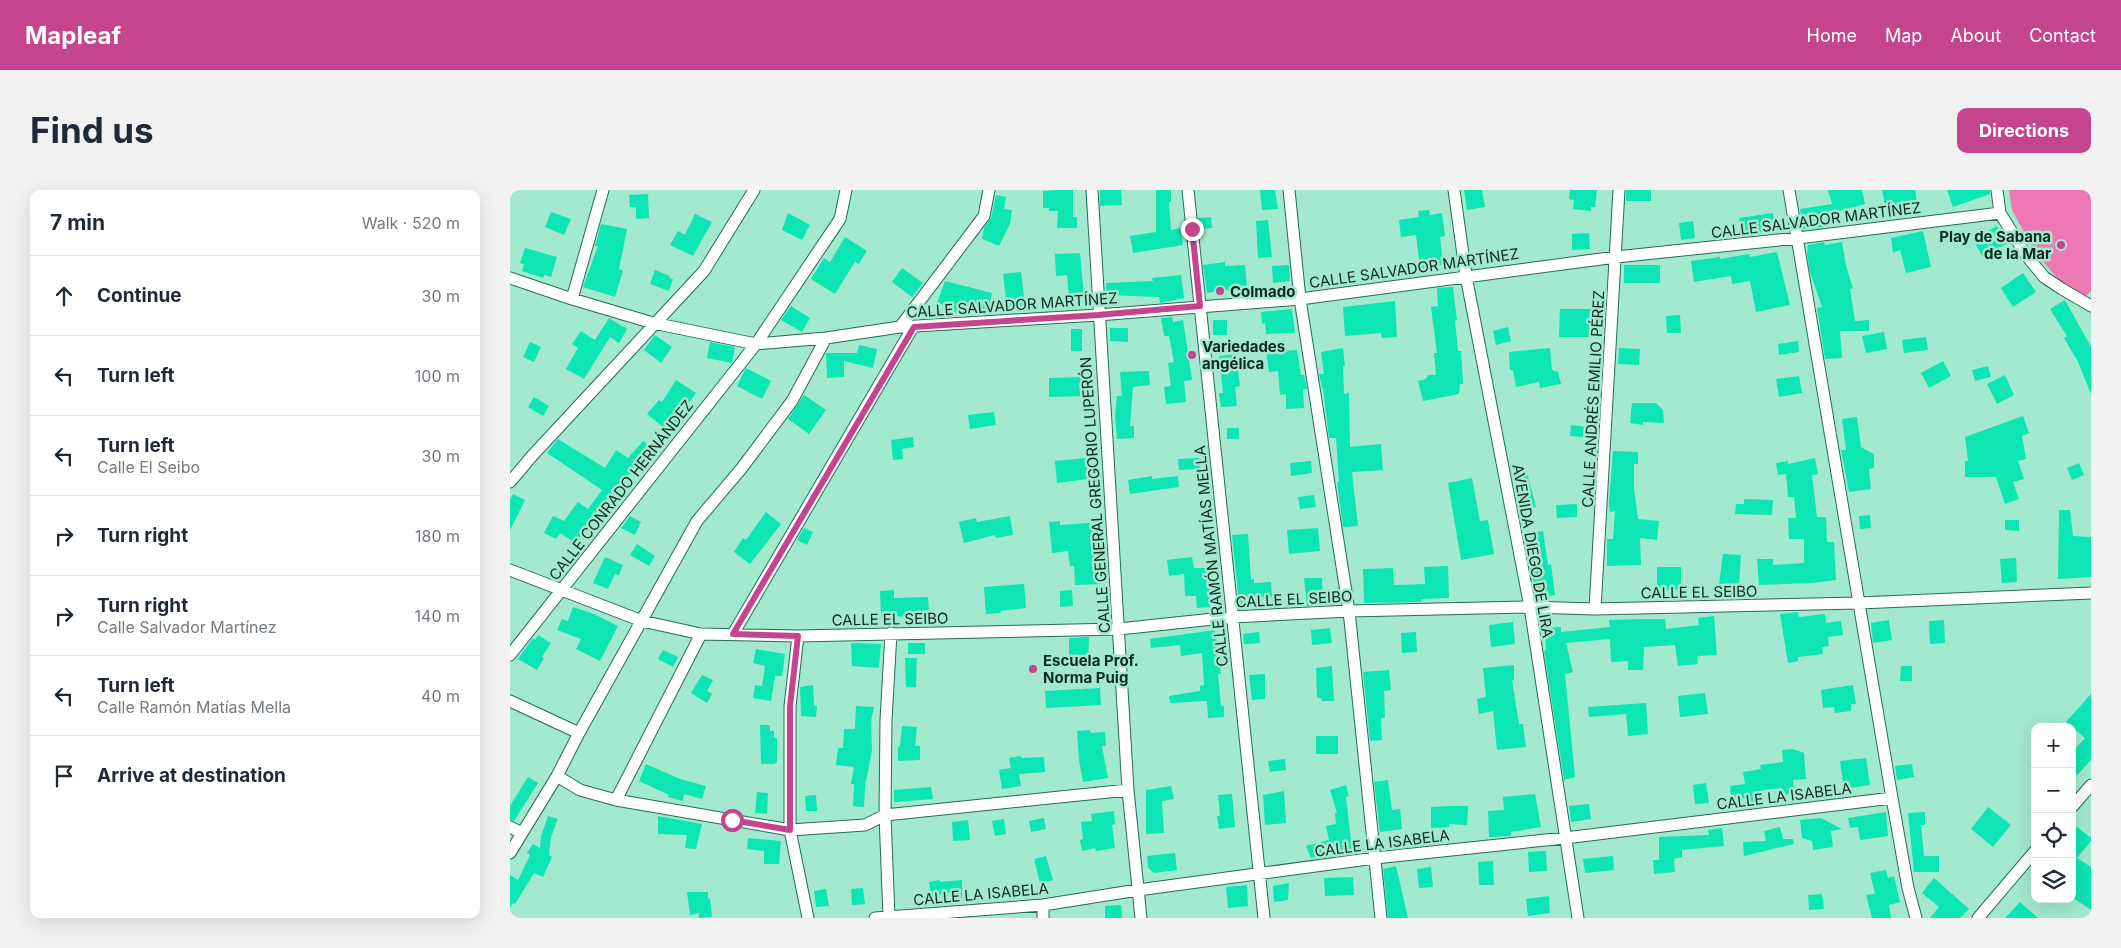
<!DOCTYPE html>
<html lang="en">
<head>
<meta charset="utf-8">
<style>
	body { margin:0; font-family:Inter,sans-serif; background:#f2f2f3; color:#1f2937 }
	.controls { position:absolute; right:15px; bottom:15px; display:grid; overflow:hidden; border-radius:10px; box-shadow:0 5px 20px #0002 }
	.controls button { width:45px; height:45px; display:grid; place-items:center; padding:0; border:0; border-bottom:1px solid #e0e1e3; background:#fff; color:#1f2937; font:25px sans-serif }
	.stop { position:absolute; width:15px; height:15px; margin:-11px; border:4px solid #c5448e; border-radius:50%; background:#fff }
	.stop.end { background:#c5448e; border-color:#fff; box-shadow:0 1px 5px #0008 }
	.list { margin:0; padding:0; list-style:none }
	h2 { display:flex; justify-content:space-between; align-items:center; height:65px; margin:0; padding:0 20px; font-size:21px }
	h2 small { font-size:16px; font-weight:400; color:#747a83 }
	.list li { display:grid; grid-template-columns:32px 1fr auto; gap:15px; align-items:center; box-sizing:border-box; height:80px; padding:0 20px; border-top:1px solid #e0e1e3 }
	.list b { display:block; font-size:19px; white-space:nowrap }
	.list p { margin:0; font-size:16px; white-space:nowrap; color:#747a83 }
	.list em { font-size:16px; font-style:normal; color:#747a83 }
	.icon { flex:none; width:28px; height:28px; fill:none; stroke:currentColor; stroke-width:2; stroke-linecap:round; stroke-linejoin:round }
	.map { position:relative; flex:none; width:1581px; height:728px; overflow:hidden; border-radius:10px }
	header { display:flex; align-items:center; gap:30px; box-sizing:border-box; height:70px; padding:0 25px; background:#c5448e; color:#fff }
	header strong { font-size:24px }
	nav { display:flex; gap:28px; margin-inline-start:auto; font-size:18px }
	.intro { display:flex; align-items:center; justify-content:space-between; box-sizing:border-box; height:120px; padding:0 30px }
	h1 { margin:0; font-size:35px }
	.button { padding:12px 22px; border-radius:10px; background:#c5448e; color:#fff; font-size:18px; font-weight:700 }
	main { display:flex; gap:30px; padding:0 30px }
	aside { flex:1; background:#fff; border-radius:10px; box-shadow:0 5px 20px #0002 }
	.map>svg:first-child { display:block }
	.green { fill:#ee77b6 }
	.building { fill:#0de5b2 }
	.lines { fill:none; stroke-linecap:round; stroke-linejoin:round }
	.minor-casing { stroke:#256c56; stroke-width:13 }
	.minor { stroke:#fff; stroke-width:11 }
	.route { stroke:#c5448e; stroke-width:6 }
	.poi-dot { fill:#c5448e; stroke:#a3e9cf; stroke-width:2 }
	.labels { text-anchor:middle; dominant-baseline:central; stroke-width:5; stroke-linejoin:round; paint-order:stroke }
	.street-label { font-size:15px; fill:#0e2b21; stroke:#a3e9cf }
	.poi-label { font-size:15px; font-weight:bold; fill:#0e2b21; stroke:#a3e9cf; text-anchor:start }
</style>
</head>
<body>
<header>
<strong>Mapleaf</strong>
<nav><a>Home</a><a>Map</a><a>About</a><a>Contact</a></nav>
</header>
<div class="intro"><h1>Find us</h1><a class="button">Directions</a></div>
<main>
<aside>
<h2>7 min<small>Walk · 520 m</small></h2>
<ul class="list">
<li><svg class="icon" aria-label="ahead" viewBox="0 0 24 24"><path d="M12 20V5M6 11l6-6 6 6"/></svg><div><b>Continue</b></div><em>30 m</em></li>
<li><svg class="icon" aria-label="left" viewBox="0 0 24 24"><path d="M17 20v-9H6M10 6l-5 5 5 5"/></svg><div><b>Turn left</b></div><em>100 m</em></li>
<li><svg class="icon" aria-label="left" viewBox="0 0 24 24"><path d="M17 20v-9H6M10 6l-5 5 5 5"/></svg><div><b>Turn left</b><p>Calle El Seibo</p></div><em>30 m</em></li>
<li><svg class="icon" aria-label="right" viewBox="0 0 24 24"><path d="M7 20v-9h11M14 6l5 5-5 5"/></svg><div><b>Turn right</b></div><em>180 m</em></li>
<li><svg class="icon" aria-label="right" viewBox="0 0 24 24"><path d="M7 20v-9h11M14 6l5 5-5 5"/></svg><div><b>Turn right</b><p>Calle Salvador Martínez</p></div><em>140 m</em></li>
<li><svg class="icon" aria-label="left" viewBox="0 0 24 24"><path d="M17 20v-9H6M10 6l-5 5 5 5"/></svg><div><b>Turn left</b><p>Calle Ramón Matías Mella</p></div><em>40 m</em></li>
<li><svg class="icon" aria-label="arrive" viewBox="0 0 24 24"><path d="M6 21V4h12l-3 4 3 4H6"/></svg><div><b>Arrive at destination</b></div></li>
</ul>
</aside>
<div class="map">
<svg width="1581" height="728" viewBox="0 0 1581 728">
	<rect width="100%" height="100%" fill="#a3e9cf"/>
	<!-- green -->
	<path class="green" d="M1499 0H1581V101L1576 106 1549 90 1524 61 1502 20Z"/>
	<!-- building -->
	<path class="building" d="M546 0H563V27H567V38H547L548 21H539V18H533V1Z
		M590 0H611L612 15 590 16Z
		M646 0H661V12H659L661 40 670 38 673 55 623 63 620 46 646 42Z
		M750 0H765L768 19 752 20Z
		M954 0H972L975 17 957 20Z
		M1060 0H1087L1085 17H1081V21L1063 19 1064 10 1059 9Z
		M1116 0H1141V11H1116Z
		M1318 0H1352L1355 14 1310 26 1312 37 1293 39 1290 19 1322 14Z
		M1372 0H1405L1407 11H1402L1403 21 1377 26Z
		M1437 0H1480V4L1443 17Z
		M138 4 139 28 126 29V17H120L119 5Z
		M486 5 496 7 494 19 502 20 500 34 489 56 472 49 474 38 481 28Z
		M919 20 920 25 932 23 935 46 930 47 933 75 910 78 906 45 891 47 889 30 909 27 908 21Z
		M41 22 61 29 54 45 35 37Z
		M278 23 300 35 292 50 272 40Z
		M1263 23 1264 41 1230 45 1229 28Z
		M185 24 202 32 183 66 160 55 168 41 175 45Z
		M701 27 702 38 690 39 688 28Z
		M758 30 762 67 748 68 746 31Z
		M1183 31 1185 48 1171 50 1169 33Z
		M91 34 117 39 109 79 113 81 105 107 73 97 88 56H85Z
		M1487 36 1496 54 1472 66 1463 49Z
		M1413 41 1421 77 1396 83 1390 60 1383 63 1381 48Z
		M1079 43 1080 59 1062 60V44Z
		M335 47 357 61 349 74 345 72 325 104 301 89 314 68 320 72Z
		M1314 52 1315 55 1332 52 1336 76 1343 98 1340 99 1345 131 1359 130V141H1330L1332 168 1315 169 1307 118 1312 117 1300 82 1297 64 1298 55Z
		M15 58 47 67 41 87 34 85 33 88 12 81 14 74 10 73Z
		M1267 62 1280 115 1246 122 1240 91 1222 94 1221 86 1184 92 1181 71 1210 67V69L1239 64 1240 67Z
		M570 63 574 107 559 108 557 85 546 86 545 64Z
		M715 72V76L735 75 737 96 718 97 719 100 697 103 693 75Z
		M779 75 780 91 763 93 762 76Z
		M1114 75H1150V93H1114Z
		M392 78 413 93 402 107 382 92Z
		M145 80 160 86 159 88 163 89 159 101 140 94Z
		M511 82 515 115 497 117 493 84Z
		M1513 83 1526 102 1503 117 1491 98Z
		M671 85 674 108 650 113 649 107 596 105V93L643 91 642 88Z
		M435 91 482 103 478 121 453 117 451 124 439 121 440 117 427 113Z
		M943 97 947 130 945 131 948 161H951L953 194H950L949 204 913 211 908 191 916 189 918 185H926L924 163H927L921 117 928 116 927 98Z
		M1555 110 1581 157V204L1568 172 1554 148 1557 146 1540 119Z
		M885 111 887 147 872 148 871 143 835 146 833 117Z
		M281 116 300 128 292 142 271 130Z
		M782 119 785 143 756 144 755 133 752 134 751 122Z
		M1050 119H1082V123H1087V137H1079V147H1049Z
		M1170 125 1171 143H1157L1156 126Z
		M662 127 663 132 673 130 682 190 674 191 676 212 656 214 654 197 661 196 658 173 664 172 659 146H654L651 128Z
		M99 128 117 139 109 153 100 147 74 189 56 179 68 158 62 154 71 141 85 150Z
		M703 130H717V145H703Z
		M998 137 1001 151 986 155 983 141Z
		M600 138H618V152L600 151Z
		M561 139H572V161H561Z
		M1374 142 1377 159 1356 163 1352 146Z
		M145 145 162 157 151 173 134 160Z
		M1416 147 1418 160 1394 163 1392 150Z
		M1288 151 1289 162 1269 165 1268 154Z
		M20 152 31 157 24 172 13 167Z
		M200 152 225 157 222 173 197 168Z
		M349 155 367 159 363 178 334 171V187L317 188 316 163H347Z
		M833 158 835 176H833L834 204 839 203 840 257 871 254 873 280 842 282 848 336 833 337 827 292H829L826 248H819L813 198H812L809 184H814L811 162Z
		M1040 158 1042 180 1048 182 1051 194 1030 198 1029 192 1006 197 1003 180H1000L999 162Z
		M1109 158 1130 159 1129 175 1108 174Z
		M787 160 791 185H794L797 199H793L794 218 776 219V204L770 205 768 181 759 182 756 162Z
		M728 164 729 179H728L730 196 725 197 727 216 711 217 709 203H713L709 166Z
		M1433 171 1441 186 1419 198 1411 183Z
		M1478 176 1481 187 1465 191 1462 180Z
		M236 178 261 191 252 209 227 196Z
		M639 181 640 195 623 197 620 236H624V248L607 249 605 225 607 206H612L610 182Z
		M1495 185 1504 205 1487 214 1477 194Z
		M1289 186 1292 203 1269 207 1266 189Z
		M578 187V206L539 207V188Z
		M166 190 186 203 159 242 137 224 149 210 152 212Z
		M294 205 316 220 299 244 278 229Z
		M24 207 39 216 33 226 18 217Z
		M1122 213H1146L1153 220 1154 233 1133 232V235L1120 233Z
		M484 222 486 235 460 239 458 225Z
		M1513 226 1519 243 1512 246 1516 269 1508 271 1514 289 1503 292 1509 309 1495 314 1486 287H1455V271H1458L1455 247Z
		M1347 227 1351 257 1364 264V278L1359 279 1361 299 1339 302 1331 260H1336L1332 229Z
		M1061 235 1083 238 1081 248 1060 246Z
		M717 238H729V249H717Z
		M403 247 404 257 392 259 393 269 383 270 381 250Z
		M48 249 95 278 106 260 118 268 133 251 139 255 104 308 102 307 82 335 81 334 76 341 74 340 66 353 50 343 46 349 34 343 38 335 43 326 54 331 68 312 78 319 92 300 37 263Z
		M1103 261 1128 262V274H1124V298L1128 329 1149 331 1147 350 1130 348 1131 375 1097 376V349H1103L1105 321 1100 322 1099 313Z
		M576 268 578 289 547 293 545 271Z
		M689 268 690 279 669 280 668 269Z
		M1305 268 1308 284 1302 285 1307 327H1316L1317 352H1324L1326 390 1303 393 1249 395 1247 369H1263V375L1294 373V349H1279L1278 328H1286L1284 307H1278L1276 284 1268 285 1266 273 1278 271V274Z
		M801 271 802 283 781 286 780 273Z
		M1569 273 1574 285 1562 290 1557 278Z
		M642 286V289L668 286 669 297 620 304 618 290Z
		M1018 286 1026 317 1012 321 1007 287Z
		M962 288 970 331 978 330 984 364 951 370 938 293Z
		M3 304 15 310 0 340V310Z
		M804 305 806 317 790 319 788 307Z
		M1234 309 1263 310 1262 325 1225 324 1226 314H1234Z
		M1067 314V327L1047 328 1046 315Z
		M1549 320H1560L1563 346 1581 347V387L1548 389Z
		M256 322 271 334 240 374 224 362 233 348 236 350Z
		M1360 325 1361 338 1350 339 1349 326Z
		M120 326 131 332 125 345 111 338Z
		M500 326 503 345 486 348 485 345 454 353 449 332 466 328 467 332Z
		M1495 330H1509V341L1495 340Z
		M550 331V335L579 333 580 338 587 337 592 373H590L591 394 565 395 564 376H560L558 361 542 363 539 332Z
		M294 338 303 342 297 355 287 350Z
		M808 338 810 361 779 364 777 340Z
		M1033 341 1038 375 1041 374 1045 405 1026 407 1014 344Z
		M738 344 741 390 744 389V393L761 392 762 407H745L746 413 729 414 722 345Z
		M127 354 145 366 139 376 120 365Z
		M1213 364 1231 365 1229 395 1209 394Z
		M95 367 113 375 109 385 105 384 98 399 83 393Z
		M682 367 684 378H699L700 417 687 418 686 406H675L674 384 659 386 657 370Z
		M1506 368 1507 392 1492 393 1490 369Z
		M938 376 939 408 911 409V412L854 413 853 379 883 378 884 395 915 394 914 377Z
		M1147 377H1171V400H1147Z
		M794 388H812L813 414 797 416Z
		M514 394 516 418 490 421 491 423 476 424 474 397Z
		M384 400V408L418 407 419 422H414V426L371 427 370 401Z
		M562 400 563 416 550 417V401Z
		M63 417 84 424 108 436 90 471 66 459 71 449 47 440 52 429 58 431Z
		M1288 422 1289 427 1315 424 1316 433 1331 431 1333 445 1318 447 1319 456 1312 457 1313 464 1288 467V471L1278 473 1270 424Z
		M1204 426 1207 465 1187 466 1188 474 1168 476 1165 455 1134 457 1133 480H1118V471L1101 472 1100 449 1056 453 1063 482 1055 484 1065 587 1054 590 1034 461 1036 460 1035 438 1051 437V442L1100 437 1099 430 1133 429H1155L1156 439 1189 435 1188 428Z
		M1379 430 1382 450 1363 453 1361 433Z
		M1434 430 1435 453 1420 454 1419 431Z
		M1003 432 1005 454 981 457 979 435Z
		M820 438 822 453 802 455 801 440Z
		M705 440 711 484H708L711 516H714V527L698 528 697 511 660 513 659 506 690 501V496L694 495 692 463 671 466 670 455 641 458 640 449Z
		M749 442 750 453 734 454 733 444Z
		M906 442 907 462 892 463 891 443Z
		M28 445 41 453 32 467 34 468 27 480 8 469 23 448 25 450Z
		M579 447 578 472H559V448Z
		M341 453 371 454 369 478 342 476Z
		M398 453H415V464H398Z
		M246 459 275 464 272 486H265L261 511 243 508 245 495 252 496 255 476 243 473Z
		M153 460 168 467 163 477 148 469Z
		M395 468H407L406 497H396Z
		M1004 475V490H1002L1009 534H1013L1016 557 987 560 983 521 969 524 967 509 976 507 973 478Z
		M822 476 824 511H812L811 508H807L806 478Z
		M1391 476H1402V491H1390Z
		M879 480 881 500 874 501 875 528H871L872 550 860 551 853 482Z
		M755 484V509L742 510 739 485Z
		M192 485 203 490 197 501 202 504 197 513 181 503Z
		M303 495 304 515 307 516 306 527 291 526 290 497Z
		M1343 495 1346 514H1341V521L1325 523 1324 517 1313 518 1311 500Z
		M590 498 591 515 536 518 535 501Z
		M1195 503 1198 524 1170 527 1168 506Z
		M1581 504V570L1562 591V567L1566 562 1564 560 1575 548 1556 532Z
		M1136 513 1138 544 1118 546 1116 524 1079 527 1078 517Z
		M346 516 364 517 361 531 362 561 355 596 354 617 343 616 344 594H341L344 577 326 575 328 558H333L334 539H345Z
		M250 535H260V541H264V548H267V572L264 574H251Z
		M392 536 407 537 405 556H410V570L388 571V557L390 556Z
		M580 540 581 543 595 542 596 556H592L598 588 573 592 569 570 567 541Z
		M806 546H828V564H806Z
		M1283 559 1294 563 1296 589 1283 590 1285 603 1273 605 1272 598 1253 600V611L1238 614 1237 608 1221 609 1220 596 1235 594 1233 582 1251 579 1250 575 1273 572 1272 560Z
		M511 566V568L534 567 535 582 509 584 511 596 492 599 489 580 501 578 499 568Z
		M1356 568 1360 595 1334 599 1330 571Z
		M775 569 776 580 760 582 758 571Z
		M136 574 170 589 196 596 192 609 174 604 173 611 158 607 159 605 129 591Z
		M1402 574 1404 587 1387 590 1385 576Z
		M18 587 28 593 4 631 0 630V616Z
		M878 590 882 620 890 619 892 639 870 642 864 592Z
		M1196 593 1199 613 1185 614 1183 595Z
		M836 595 839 606 836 607 842 659 801 668 796 656 819 650 816 636 826 634 825 623H827L820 600Z
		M661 596 664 609 652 611 654 643 636 644V600Z
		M421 597 423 609 384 612V600Z
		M774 601 776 633 755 635 753 605Z
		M247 602 258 603 257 624 245 623Z
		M722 604 725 637 709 639 707 626H710L708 605Z
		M1025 604 1031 637 1001 642V646L979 647 978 621 994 620 993 607Z
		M306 605 307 621H296L295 606Z
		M1079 614 1081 629 1061 632 1059 616Z
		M942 616H958L957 635 939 634V637L921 638V617Z
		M1478 617 1501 635 1483 657 1461 639Z
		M604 621 605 634 602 635 605 658 586 661 585 658 572 661 570 650 573 649 571 632 582 631 581 624Z
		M1376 622 1378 646 1350 650 1348 637 1340 638 1338 628Z
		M1415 622V635H1411L1414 666H1429V682H1404L1398 623Z
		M38 626 48 629 41 647 39 665 42 667 33 687 24 683 5 714 3 713 0 718V685L8 690 20 665 17 663 23 654 30 658 31 646Z
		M148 626 192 634 186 659 175 658 177 645 148 644Z
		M534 628 536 639 521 642 519 631Z
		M1311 628 1332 639 1321 641 1323 657 1303 660 1302 651 1292 648 1290 630Z
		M494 629 496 644 485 646 482 631Z
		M458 630 460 650 443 651 442 632Z
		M1562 633 1581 648V651L1567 668 1581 677V720L1562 707Z
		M1270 637 1273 649H1283L1284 654 1234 666 1233 652 1256 651 1254 641Z
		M1212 638 1214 656 1172 660V667L1164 669 1165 682 1144 684 1143 670H1149V647L1199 645 1198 640Z
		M238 648 271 651 269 674H254V661L237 659Z
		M1036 661 1037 681 1019 682 1018 662Z
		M665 663 667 680 644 683 638 678 637 666Z
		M536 666 543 690 530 693 524 669Z
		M1103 666 1104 680 1075 683 1073 669Z
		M983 671 984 695H969L968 672Z
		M886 676 898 728H878L873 679Z
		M921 677 923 697 909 698 907 679Z
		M1376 680 1378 688 1384 686 1390 712 1379 715 1381 728H1362L1356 705 1365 704 1360 683Z
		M843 687 844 705 815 706 814 688Z
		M1424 688 1459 719 1450 728H1420L1429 717 1412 703Z
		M430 690V692L452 690V708H440V703L421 706 419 692Z
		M779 693 778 710 764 712 763 696Z
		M737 695 738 716 718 718 716 697Z
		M353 698 355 714 342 715 341 699Z
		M316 699 319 716 306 717 304 701Z
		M177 702H198V709L200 708 202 727 189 728V723L180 725Z
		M1312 704 1314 719 1299 720 1298 705Z
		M1039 706 1040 723 1018 726 1016 709Z
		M1510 712 1528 728H1495Z
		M611 715 612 728H595V716Z"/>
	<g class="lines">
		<!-- minor casing -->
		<g class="minor-casing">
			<path id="minor" d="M582 0 618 600 631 728
				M678 0 754 728
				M779 0 790 109 839 421 871 728
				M944 0 956 86 1020 417 1068 728
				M1279 0 1382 608 1398 698 1406 728
				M1487 0 1490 23 1516 65 1534 87 1552 99 1581 116
				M0 88 62 109 143 133 246 154 316 148 390 137 588 125 790 109 1106 67 1288 48 1490 23
				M62 109 93 0
				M390 137 474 26 479 0
				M0 292 22 266 194 81 244 0
				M0 380 132 431 191 444 288 446 609 439 722 427 839 421 1020 417 1085 419 1349 413 1581 403
				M1085 419 1109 0
				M223 444 403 137
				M0 465 246 154 330 29 336 0
				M0 511 69 543
				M47 586 70 600 106 610 280 640V516L288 446
				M106 610 191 444
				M1562 617 1581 595
				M0 637 12 643
				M0 663 47 586 69 543 187 331 231 279 282 211 316 148
				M379 727 375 625 376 530 381 443
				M298 728 280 640 355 635 375 625 618 600
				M365 728 533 715 628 700 865 668 1055 648 1382 608
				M533 728V715
				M1468 728 1525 661"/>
		</g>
		<!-- minor -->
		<use href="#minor" class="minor"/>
	</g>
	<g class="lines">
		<!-- route -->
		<path class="route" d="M222 630 280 640V516L288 446 223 444 404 137 588 125 690 116 682 39"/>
	</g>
	<!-- markers -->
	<g class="poi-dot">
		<circle cx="1551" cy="55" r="5"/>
		<circle cx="710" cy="101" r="5"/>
		<circle cx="682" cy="165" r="5"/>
		<circle cx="523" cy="479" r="5"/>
	</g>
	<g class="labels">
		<!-- street labels -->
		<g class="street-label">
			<text transform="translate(1306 30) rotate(-7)">CALLE SALVADOR MARTÍNEZ</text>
			<text transform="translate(904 78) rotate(-8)">CALLE SALVADOR MARTÍNEZ</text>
			<text transform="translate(502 115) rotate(-4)">CALLE SALVADOR MARTÍNEZ</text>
			<text transform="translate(1083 209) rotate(-87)">CALLE ANDRÉS EMILIO PÉREZ</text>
			<text transform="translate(111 300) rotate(-52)">CALLE CONRADO HERNÁNDEZ</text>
			<text transform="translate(585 305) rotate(-94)">CALLE GENERAL GREGORIO LUPERÓN</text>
			<text transform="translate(1023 361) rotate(80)">AVENIDA DIEGO DE LIRA</text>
			<text transform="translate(701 366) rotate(-96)">CALLE RAMÓN MATÍAS MELLA</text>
			<text transform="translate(1189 402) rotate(-1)">CALLE EL SEIBO</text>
			<text transform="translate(784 409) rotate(-3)">CALLE EL SEIBO</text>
			<text transform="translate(380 429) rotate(-1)">CALLE EL SEIBO</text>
			<text transform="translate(1274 606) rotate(-7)">CALLE LA ISABELA</text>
			<text transform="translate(872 653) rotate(-7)">CALLE LA ISABELA</text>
			<text transform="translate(471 704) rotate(-5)">CALLE LA ISABELA</text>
		</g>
		<!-- poi labels -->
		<g class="poi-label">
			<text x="1541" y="46" text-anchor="end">Play de Sabana<tspan x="1541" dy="17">de la Mar</tspan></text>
			<text x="720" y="101">Colmado</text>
			<text x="692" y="156">Variedades<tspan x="692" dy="17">angélica</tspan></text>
			<text x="533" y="470">Escuela Prof.<tspan x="533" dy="17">Norma Puig</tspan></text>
		</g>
	</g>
</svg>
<div class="controls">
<button>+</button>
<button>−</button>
<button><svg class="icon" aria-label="locate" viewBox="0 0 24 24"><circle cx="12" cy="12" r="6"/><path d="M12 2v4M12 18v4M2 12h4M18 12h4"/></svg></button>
<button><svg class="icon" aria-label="layers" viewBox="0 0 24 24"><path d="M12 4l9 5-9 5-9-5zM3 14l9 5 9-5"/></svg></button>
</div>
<div class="stop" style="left:222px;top:630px"></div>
<div class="stop end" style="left:682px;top:39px"></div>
</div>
</main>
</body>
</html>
